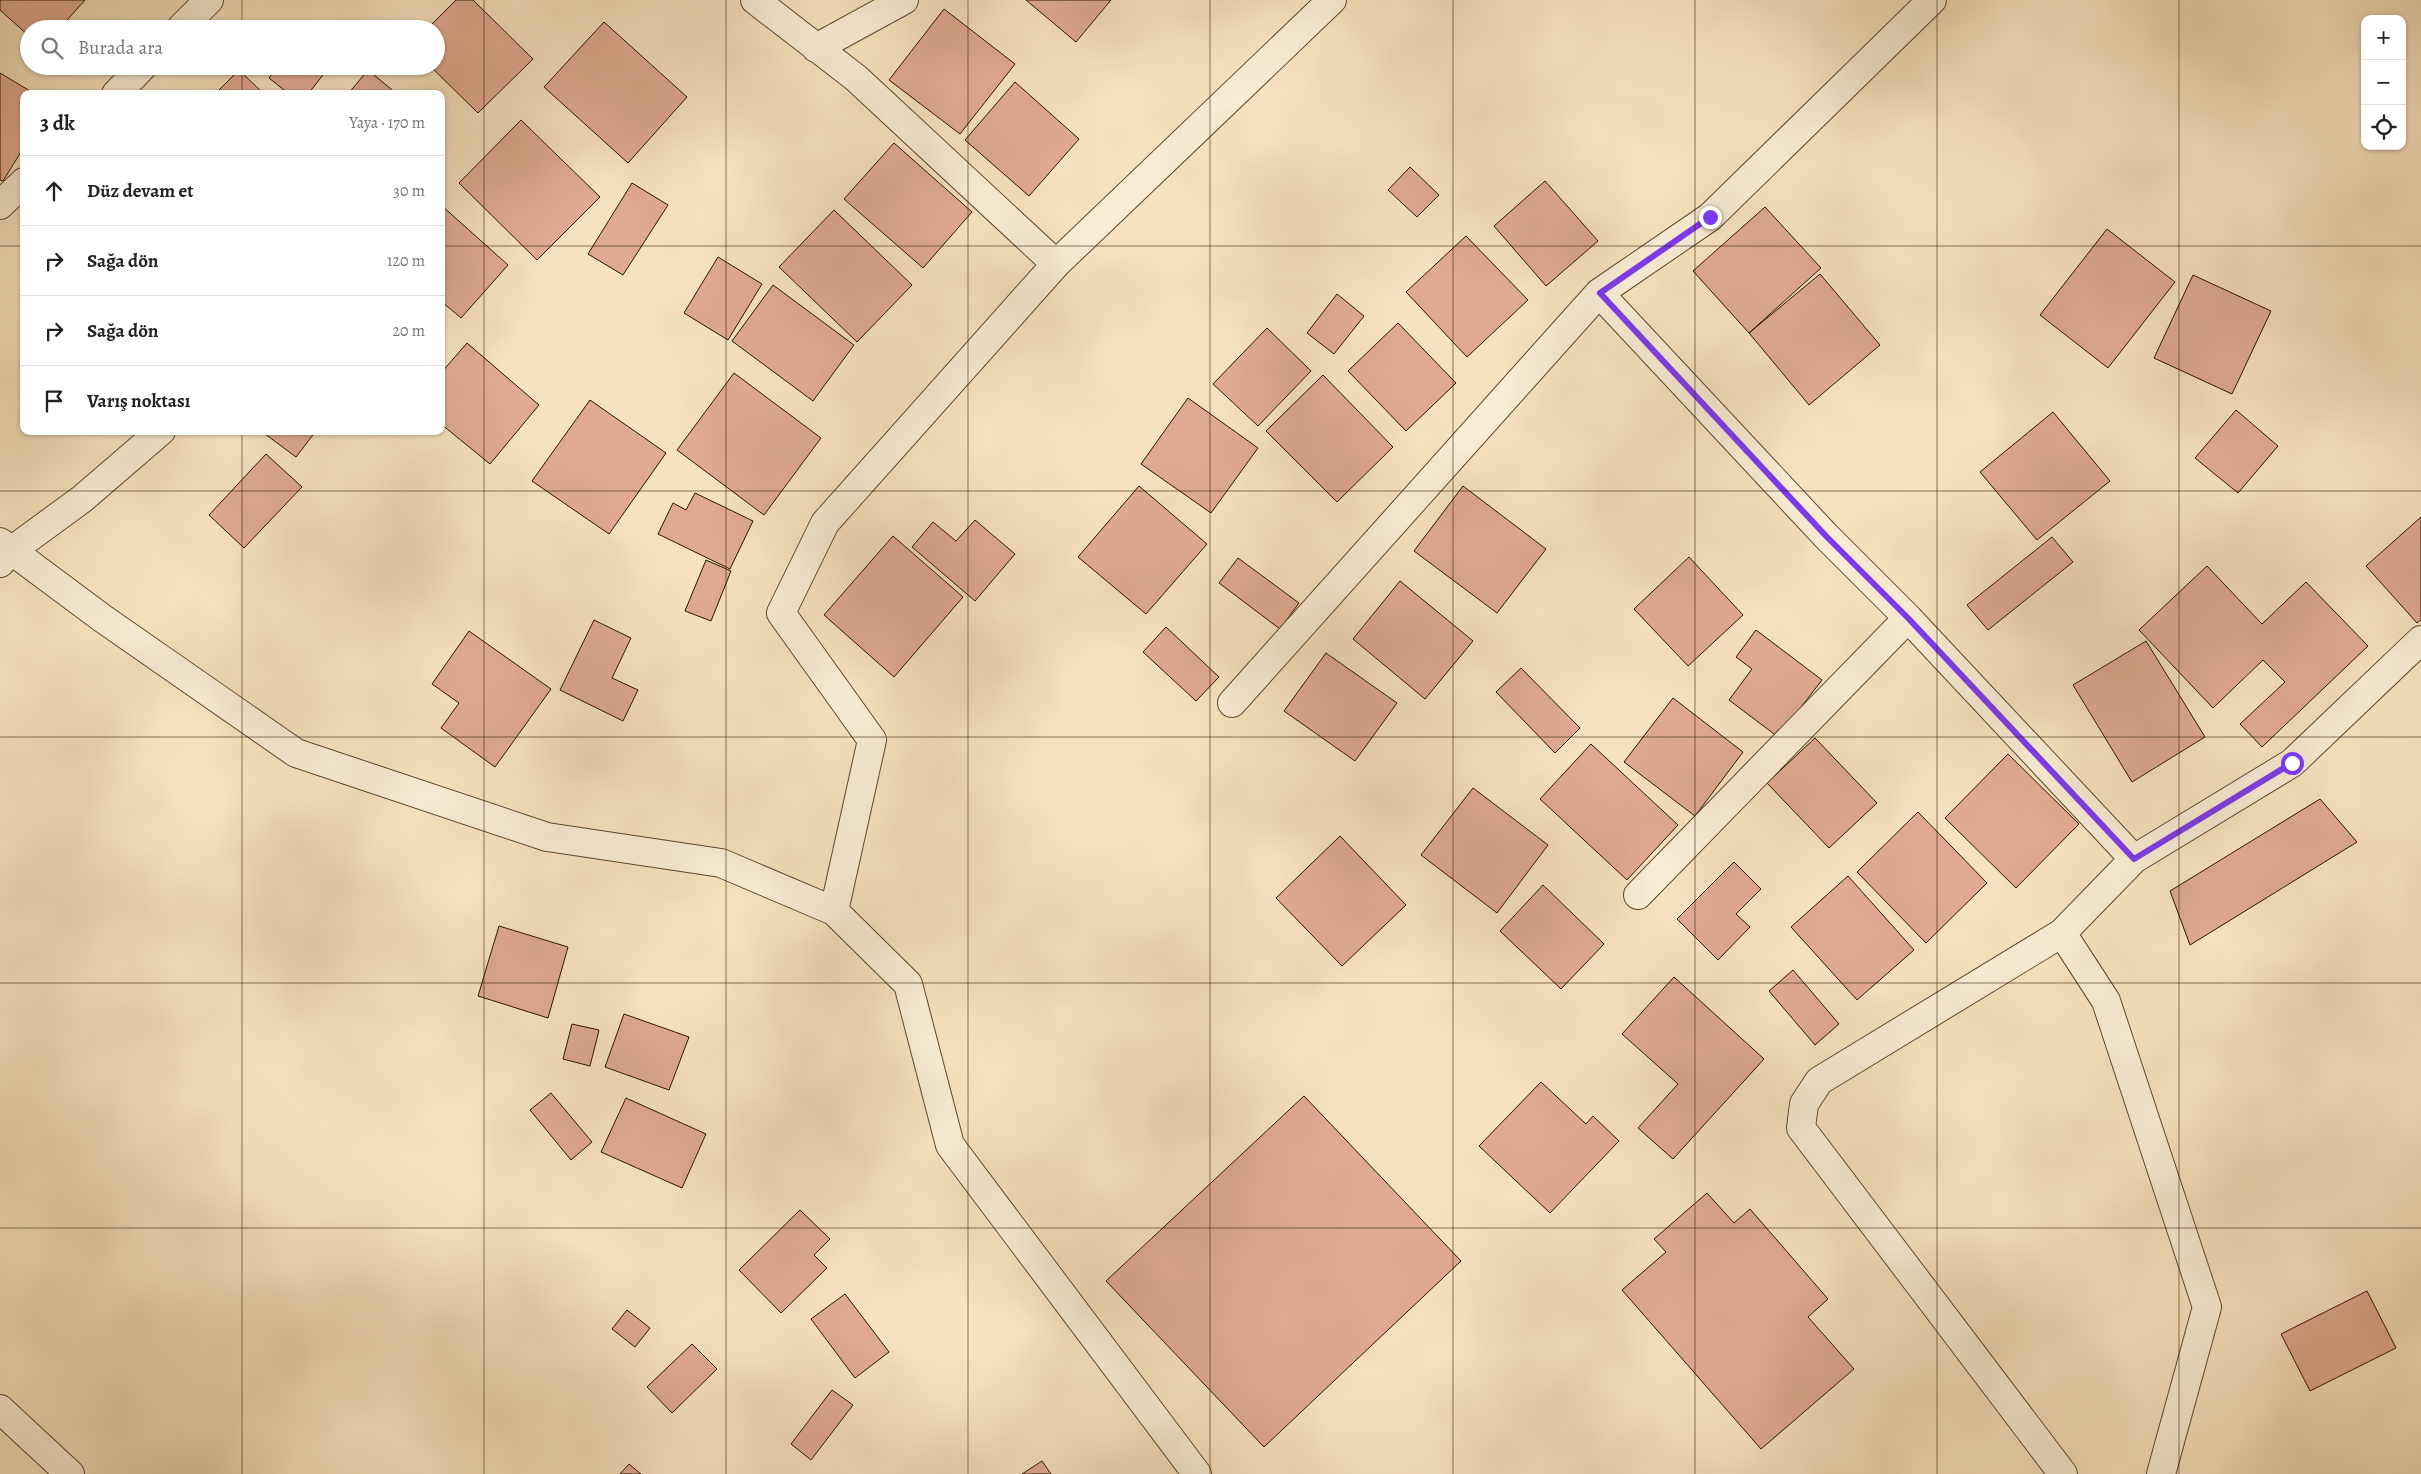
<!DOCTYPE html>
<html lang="tr">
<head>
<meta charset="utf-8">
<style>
	body { margin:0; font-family:Alegreya,serif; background:#f2f2f2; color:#222 }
	.controls { position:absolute; right:15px; top:15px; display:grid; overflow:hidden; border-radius:10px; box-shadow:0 1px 4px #0004 }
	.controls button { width:45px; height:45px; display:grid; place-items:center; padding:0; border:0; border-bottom:1px solid #e0e0e0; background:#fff; color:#222; font:25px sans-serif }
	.stop { position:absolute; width:15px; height:15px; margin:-11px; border:4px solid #7c3aed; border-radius:50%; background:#fff }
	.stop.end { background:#7c3aed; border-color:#fff; box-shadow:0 1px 5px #0008 }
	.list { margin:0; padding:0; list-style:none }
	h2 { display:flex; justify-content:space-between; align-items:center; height:65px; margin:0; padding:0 20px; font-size:21px }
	h2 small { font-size:16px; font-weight:400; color:#767676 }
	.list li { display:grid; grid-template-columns:32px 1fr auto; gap:15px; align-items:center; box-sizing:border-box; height:70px; padding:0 20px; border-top:1px solid #e0e0e0 }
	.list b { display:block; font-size:19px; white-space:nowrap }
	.list em { font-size:16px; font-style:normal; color:#767676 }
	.icon { flex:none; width:28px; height:28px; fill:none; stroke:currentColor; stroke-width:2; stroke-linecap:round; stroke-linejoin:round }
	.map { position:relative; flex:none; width:2421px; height:1474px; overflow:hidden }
	.search { position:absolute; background:#fff; box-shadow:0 1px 4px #0004; left:20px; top:20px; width:425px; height:55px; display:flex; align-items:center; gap:12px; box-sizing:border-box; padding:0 18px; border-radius:28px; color:#767676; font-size:19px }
	.panel { position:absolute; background:#fff; box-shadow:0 1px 4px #0004; left:20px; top:90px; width:425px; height:345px; border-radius:10px }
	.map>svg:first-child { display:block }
	.building { fill:#e0aa91; stroke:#291300 }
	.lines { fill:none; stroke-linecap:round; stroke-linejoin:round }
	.minor-casing { stroke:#5c4730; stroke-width:30 }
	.minor { stroke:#faecd5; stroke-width:28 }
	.route { stroke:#7c3aed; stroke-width:6 }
	.grid { fill:none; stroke:#291300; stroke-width:1; stroke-opacity:0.55 }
</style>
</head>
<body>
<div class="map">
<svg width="2421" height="1474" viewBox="0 0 2421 1474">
	<rect width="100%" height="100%" fill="#f7e2bf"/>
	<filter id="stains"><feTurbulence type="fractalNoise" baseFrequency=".004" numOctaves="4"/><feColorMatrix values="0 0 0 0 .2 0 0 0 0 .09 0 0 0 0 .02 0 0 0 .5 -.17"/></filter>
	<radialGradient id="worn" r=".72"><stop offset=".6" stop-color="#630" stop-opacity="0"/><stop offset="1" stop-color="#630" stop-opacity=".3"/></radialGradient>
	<!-- building -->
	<path class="building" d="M0 0H85L59 29H29V36L0 10Z
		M456 0H473L533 59 478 113 430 66H436V29H427Z
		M1026 0H1111L1076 42Z
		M944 9 1015 64 960 134 889 80Z
		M604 22 687 97 628 163 544 87Z
		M278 66H330L308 94H289L269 78Z
		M239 70 264 94H215Z
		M368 70 397 94H348Z
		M0 73 35 94H24V147L3 181 0 180Z
		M1015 82 1079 139 1029 196 965 140Z
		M521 120 600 197 537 260 459 183Z
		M894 143 972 212 923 268 844 199Z
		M1410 167 1439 195 1417 217 1388 190Z
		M1545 181 1598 241 1546 286 1494 226Z
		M632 183 668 205 623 275 588 254Z
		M441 205 508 265 461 318 441 301Z
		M1765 207 1821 268 1749 333 1693 271Z
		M834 210 912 285 857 342 779 267Z
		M2107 229 2175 282 2108 368 2040 315Z
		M1466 236 1528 300 1467 357 1406 292Z
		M718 257 762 284 728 340 684 313Z
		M1820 274 1880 345 1809 405 1749 333Z
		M2193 275 2271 311 2232 394 2154 358Z
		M773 285 854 345 813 401 732 341Z
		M1337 294 1364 316 1334 354 1307 333Z
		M1398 323 1456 383 1406 431 1348 371Z
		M1267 328 1311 371 1258 426 1213 384Z
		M467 343 539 405 490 464 441 424V373Z
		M734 373 821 438 764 515 677 450Z
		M1323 375 1393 447 1337 502 1266 431Z
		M1188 398 1258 448 1211 513 1141 464Z
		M590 400 666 453 609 534 532 481Z
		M2236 410 2278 446 2238 493 2195 458Z
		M2053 412 2110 481 2037 540 1980 472Z
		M261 431H316L296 457Z
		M266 454 302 487 244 548 209 515Z
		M1139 486 1207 544 1146 614 1078 557Z
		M1463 486 1546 549 1497 613 1414 551Z
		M695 493 753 521 730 569 658 534 673 503 686 510Z
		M2421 517V620L2417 623 2366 566Z
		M975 520 1015 554 975 601 912 547 933 522 956 541Z
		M893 536 963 597 894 677 824 615Z
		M2052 537 2073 562 1988 630 1967 605Z
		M1689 557 1743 615 1688 666 1634 609Z
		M1238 558 1299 603 1280 629 1219 583Z
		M706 560 731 571 711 621 685 611Z
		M2207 566 2262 624 2306 582 2368 646 2262 747 2240 724 2285 682 2263 660 2213 708 2139 630Z
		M1400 581 1473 641 1425 699 1353 639Z
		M594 620 631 638 612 678 638 690 623 721 560 690Z
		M1166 627 1219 677 1196 701 1143 652Z
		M1756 630 1822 680 1778 737 1729 700 1752 669 1736 657Z
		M469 631 551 689 495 767 441 728 459 703 432 684Z
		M2146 641 2205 737 2132 782 2073 685Z
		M1326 653 1397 703 1355 761 1284 711Z
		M1521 668 1580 728 1555 753 1496 692Z
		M1673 698 1743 752 1695 816 1624 762Z
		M1815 738 1877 803 1829 848 1767 783Z
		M1591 744 1678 825 1627 880 1540 799Z
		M2008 754 2079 824 2016 888 1945 818Z
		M1473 788 1548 845 1497 913 1421 855Z
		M2320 799 2357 842 2190 945 2170 891Z
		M1918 812 1987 883 1926 943 1857 872Z
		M1340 836 1406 905 1342 966 1276 898Z
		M1734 862 1761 889 1736 914 1750 927 1718 960 1677 919Z
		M1848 876 1914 950 1857 1000 1791 927Z
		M1543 885 1604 944 1561 989 1500 931Z
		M499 926 568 947 548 1018 478 996Z
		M1793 970 1839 1024 1815 1045 1769 991Z
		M1674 977 1764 1059 1673 1159 1638 1128 1678 1084 1622 1034Z
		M624 1014 689 1037 669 1090 605 1067Z
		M572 1024 599 1030 590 1066 563 1059Z
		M1541 1082 1586 1124 1593 1116 1619 1141 1550 1213 1479 1146Z
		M551 1093 592 1142 571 1160 530 1110Z
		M1304 1096 1461 1261 1264 1447 1106 1281Z
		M626 1098 706 1134 682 1188 601 1152Z
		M1707 1193 1734 1223 1750 1209 1828 1299 1808 1317 1854 1369 1761 1449 1622 1290 1666 1252 1654 1239Z
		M800 1210 830 1239 814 1255 827 1268 781 1313 739 1270Z
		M2367 1291 2396 1348 2310 1391 2281 1334Z
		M845 1294 889 1352 855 1378 811 1319Z
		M627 1310 650 1328 635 1347 612 1329Z
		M692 1344 717 1369 672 1413 647 1387Z
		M832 1390 853 1405 811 1460 791 1444Z
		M1042 1461 1051 1474H1022Z
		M629 1464 641 1474H620Z"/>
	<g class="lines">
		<!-- minor casing -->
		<g class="minor-casing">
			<path id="minor" d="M755 0 856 78 1056 264
				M180 29 209 0
				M816 48 904 0
				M116 94 143 66
				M0 205 24 182
				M1599 293 1826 536 1908 618 2134 859 2062 933 2106 1001 2207 1307 2161 1474
				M0 542 102 618 296 753 547 837 721 863 834 911 908 984 950 1145 1197 1474
				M0 563 11 551 82 499 161 431
				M1232 703 1599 293 1710 217 1932 0
				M2134 859 2292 763 2421 640
				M1638 895 1908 618
				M834 911 872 740 781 613 825 523 1056 264 1332 0
				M2062 933 1819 1081 1804 1104 1801 1128 2063 1474
				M0 1409 70 1474"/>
		</g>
		<!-- minor -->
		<use href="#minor" class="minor"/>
	</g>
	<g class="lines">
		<!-- route -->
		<path class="route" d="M1710 217 1600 293 1826 536 1908 618 2134 859 2292 763"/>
	</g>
	<!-- grid -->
	<path class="grid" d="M242 0V29M484 0V1474M726 0V1474M968 0V1474M1210 0V1474M1453 0V1474M1695 0V1474M1937 0V1474M2179 0V1474M242 66V94M0 246H24M441 246H2421M242 431V1474M0 491H2421M0 737H2421M0 983H2421M0 1228H2421"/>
	<rect width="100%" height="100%" filter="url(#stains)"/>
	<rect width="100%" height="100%" fill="url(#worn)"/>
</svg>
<div class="controls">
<button>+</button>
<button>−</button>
<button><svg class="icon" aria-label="locate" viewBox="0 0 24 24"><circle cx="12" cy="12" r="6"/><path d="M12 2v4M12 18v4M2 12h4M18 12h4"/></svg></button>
</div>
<div class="stop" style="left:2292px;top:763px"></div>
<div class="stop end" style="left:1710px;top:217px"></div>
<div class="search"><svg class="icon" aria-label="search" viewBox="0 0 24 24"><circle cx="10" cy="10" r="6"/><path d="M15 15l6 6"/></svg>Burada ara</div>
<section class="panel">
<h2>3 dk<small>Yaya · 170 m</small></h2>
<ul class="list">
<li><svg class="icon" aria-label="ahead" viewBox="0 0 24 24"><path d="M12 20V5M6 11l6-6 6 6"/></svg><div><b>Düz devam et</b></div><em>30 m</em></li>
<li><svg class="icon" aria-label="right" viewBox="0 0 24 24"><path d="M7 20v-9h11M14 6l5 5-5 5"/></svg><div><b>Sağa dön</b></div><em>120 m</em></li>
<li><svg class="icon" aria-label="right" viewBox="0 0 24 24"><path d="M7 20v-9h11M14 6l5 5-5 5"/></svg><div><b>Sağa dön</b></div><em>20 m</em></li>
<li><svg class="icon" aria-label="arrive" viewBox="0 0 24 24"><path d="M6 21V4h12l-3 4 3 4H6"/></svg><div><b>Varış noktası</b></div></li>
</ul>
</section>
</div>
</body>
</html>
